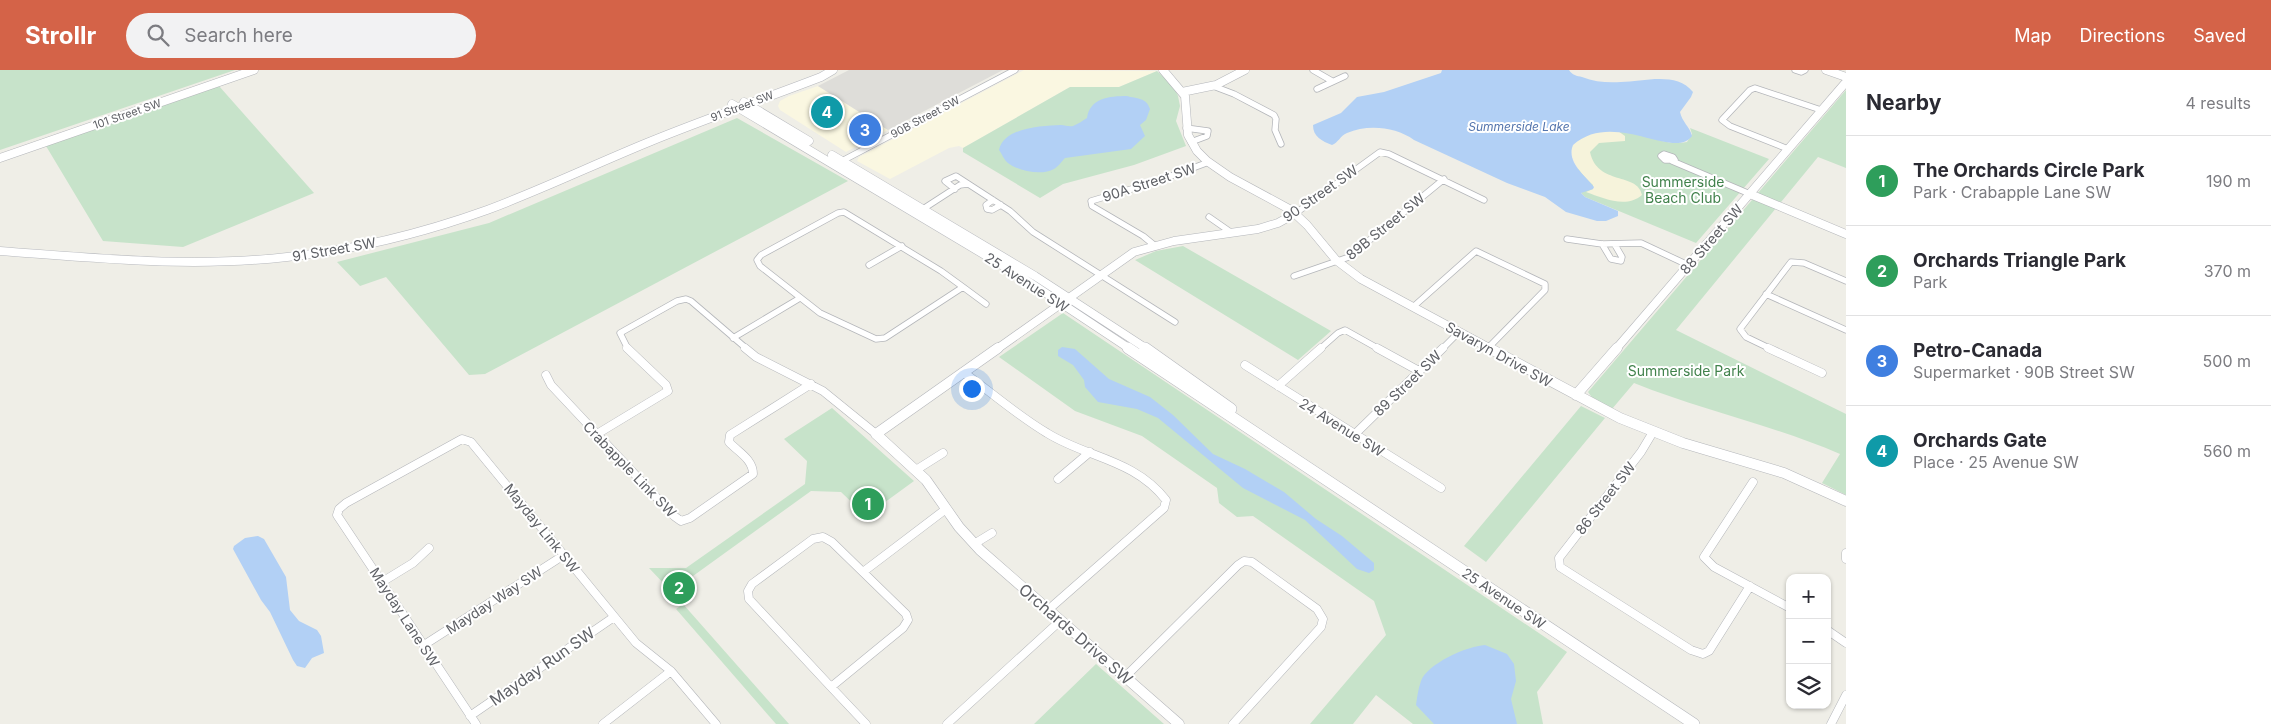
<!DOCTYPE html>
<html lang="en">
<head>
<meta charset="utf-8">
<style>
	body { margin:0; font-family:Inter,sans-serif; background:#f2f2f3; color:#2b2b33 }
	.controls { position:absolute; right:15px; bottom:15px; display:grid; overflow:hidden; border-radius:10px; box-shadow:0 1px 4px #0004 }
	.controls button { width:45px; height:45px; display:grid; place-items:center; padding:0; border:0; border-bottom:1px solid #e1e1e2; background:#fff; color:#2b2b33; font:25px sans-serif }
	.you { position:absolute; left:971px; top:318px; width:18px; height:18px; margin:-12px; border:4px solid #fff; border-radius:50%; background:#1a73e8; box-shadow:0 0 0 8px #1a73e833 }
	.badge { display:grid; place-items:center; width:32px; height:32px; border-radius:50%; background:#d46348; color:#fff; font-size:16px; font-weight:700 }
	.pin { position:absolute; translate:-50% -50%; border:2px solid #fff; box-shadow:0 1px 5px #0006 }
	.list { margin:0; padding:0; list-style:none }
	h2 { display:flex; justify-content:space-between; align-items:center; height:65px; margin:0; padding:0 20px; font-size:21px }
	h2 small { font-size:16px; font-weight:400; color:#7c7c81 }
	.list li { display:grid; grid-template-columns:32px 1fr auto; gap:15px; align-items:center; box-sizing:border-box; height:90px; padding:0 20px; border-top:1px solid #e1e1e2 }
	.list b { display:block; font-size:19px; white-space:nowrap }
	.list p { margin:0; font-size:16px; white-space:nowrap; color:#7c7c81 }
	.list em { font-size:16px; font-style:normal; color:#7c7c81 }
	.icon { flex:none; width:28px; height:28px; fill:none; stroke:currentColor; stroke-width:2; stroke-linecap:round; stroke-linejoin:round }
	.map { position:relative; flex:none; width:1846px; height:654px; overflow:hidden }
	header { display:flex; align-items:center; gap:30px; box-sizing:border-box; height:70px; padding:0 25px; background:#d46348; color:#fff }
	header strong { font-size:24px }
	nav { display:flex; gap:28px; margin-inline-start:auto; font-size:18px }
	.search { width:350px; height:45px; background:#f2f2f3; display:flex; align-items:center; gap:12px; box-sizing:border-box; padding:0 18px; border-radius:28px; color:#7c7c81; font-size:19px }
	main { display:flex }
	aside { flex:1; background:#fff }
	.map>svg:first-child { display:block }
	.commercial { fill:#faf7e1 }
	.industrial { fill:#deddd9 }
	.green { fill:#c7e3ca }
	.sand { fill:#f6f3db }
	.water { fill:#b2d0f5 }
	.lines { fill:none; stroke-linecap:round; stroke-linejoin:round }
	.minor-far1-casing { stroke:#b4b6ba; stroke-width:7 }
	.minor-casing { stroke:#b4b6ba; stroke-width:9 }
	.tertiary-far1-casing { stroke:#b4b6ba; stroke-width:9 }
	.tertiary-casing { stroke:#b4b6ba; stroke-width:11 }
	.secondary-far1-casing { stroke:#b6b8bd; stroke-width:9 }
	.secondary-casing { stroke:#b6b8bd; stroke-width:12 }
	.minor-far1 { stroke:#fff; stroke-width:5.5 }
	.minor { stroke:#fff; stroke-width:8 }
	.tertiary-far1 { stroke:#fff; stroke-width:8 }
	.tertiary { stroke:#fff; stroke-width:10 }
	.secondary-far1 { stroke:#fff; stroke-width:8 }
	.secondary { stroke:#fff; stroke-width:11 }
	.labels { text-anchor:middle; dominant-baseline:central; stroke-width:4; stroke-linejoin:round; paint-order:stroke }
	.far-street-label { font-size:11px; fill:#5f6166; stroke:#fff }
	.far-water-label { font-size:12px; font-style:italic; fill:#5475ad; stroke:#fff }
	.park-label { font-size:14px; fill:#41824c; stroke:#fff }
	.street-label { font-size:14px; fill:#5f6166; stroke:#fff }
	.near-street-label { font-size:16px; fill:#5f6166; stroke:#fff }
</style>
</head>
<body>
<header>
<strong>Strollr</strong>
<div class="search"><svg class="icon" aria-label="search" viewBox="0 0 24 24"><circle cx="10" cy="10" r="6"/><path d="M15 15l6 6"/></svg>Search here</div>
<nav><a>Map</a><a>Directions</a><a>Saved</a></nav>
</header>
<main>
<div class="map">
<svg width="1846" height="654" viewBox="0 0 1846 654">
	<rect width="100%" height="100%" fill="#efeee7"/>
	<!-- commercial -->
	<path class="commercial" d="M1024 0 1157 1 1119 17H1070L963 78 959 76 949 78 890 109 857 91 859 87Z
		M818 16 888 60 846 82 780 40 778 36 780 31 789 26Z"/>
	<!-- industrial -->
	<path class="industrial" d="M849 0H1003L888 60 818 16Z"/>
	<!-- green -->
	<path class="green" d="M0 0H235L0 80Z
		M1157 1 1174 17 1178 26 1180 36 1176 51 1186 76 1134 95 1063 114 1040 128 963 82V78L1070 17H1119Z
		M219 16 314 123 183 177 103 171 46 76Z
		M1846 20V98L1818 87 1676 260 1846 344V425L1822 413 1840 384C1773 355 1701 340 1634 313L1612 339 1593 329 1588 322Z
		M737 48 848 111 485 304 469 305 386 207 360 216 337 192 489 153Z
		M1690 58 1769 89 1696 173 1585 127 1581 123 1583 121 1573 75C1586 70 1601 63 1614 61 1640 58 1658 77 1687 72L1692 64Z
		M1183 176 1331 261 1298 290 1135 190 1156 181Z
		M1063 243 1567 582 1537 622 1543 654H1413L1376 625 1353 654H1310L1386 565 1374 531 1253 446 1237 447 1219 433 1217 418 1142 366 1075 341 999 287Z
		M1581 336 1605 348 1486 492 1464 476Z
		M832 338 914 411 866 446 841 422 811 421 693 506 686 532 683 534 789 654H776L676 539 683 534 649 498H686L805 414 807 391 784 369Z
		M1096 594 1164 654H1034Z"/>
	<!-- sand -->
	<path class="sand" d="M1606 61H1618L1625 66V71L1599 73 1590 82C1597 116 1638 102 1642 125 1626 139 1603 128 1586 122L1593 119V115C1582 105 1572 94 1571 79 1577 66 1593 63 1606 61Z"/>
	<!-- water -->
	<path class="water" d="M1442 0H1569C1572 5 1577 6 1582 7 1595 12 1608 13 1621 12 1643 12 1676 1 1693 22L1691 27 1680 42C1682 52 1690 57 1692 66 1674 91 1614 39 1573 75 1566 92 1585 105 1594 117L1593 119 1581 123 1585 127 1618 141V146L1606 151H1597L1566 142 1545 127 1507 113 1414 70C1396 57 1368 54 1347 63 1340 66 1338 73 1332 75 1322 71 1313 67 1313 55L1341 43 1357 27 1384 22 1441 3Z
		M1127 26C1137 29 1146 27 1150 39L1146 50 1140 55 1145 66 1131 79 1065 88C1062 91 1058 97 1054 99 1042 106 1018 101 1008 93 1004 90 1002 84 999 80 1004 57 1042 56 1061 55 1065 55 1069 57 1073 56 1078 54 1082 51 1087 48 1090 28 1109 26 1127 26Z
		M1062 277 1075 279 1109 309 1150 327 1173 345 1213 384 1245 399 1284 422 1316 449 1342 466 1374 493V500L1369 503 1357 499 1305 450 1243 418 1158 348 1137 339 1098 332 1085 317 1084 310 1073 295 1058 286V280Z
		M258 466 264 469 286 507 290 540 299 551 317 560 321 566 324 583 312 588 305 598 297 596 293 590 270 542 261 530 233 479 234 476 245 468Z
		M1485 575 1507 584 1514 594 1516 611 1511 629 1517 654H1434L1416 635C1417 628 1418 619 1421 611 1427 594 1467 576 1485 575Z"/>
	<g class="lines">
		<!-- minor-far1 casing -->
		<g class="minor-far1-casing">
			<path id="minor-far1" d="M1313 0 1332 11
				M1795 0 1801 2 1805 0
				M1213 16 1234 24 1274 45 1276 49 1275 60 1281 74
				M1317 19 1345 6
				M1186 58 1208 61 1207 66 1191 72
				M1788 79 1730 56 1722 50 1750 20 1755 18 1821 40
				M1664 84 1673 87 1675 90H1665L1661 86Z
				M1672 91 1750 124
				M840 92 1015 0
				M955 119 945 111 956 106 1010 141 1033 162 1175 252
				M993 130 986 135 987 139 992 140 1001 135
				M923 139 960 115 968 114
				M844 142 941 201 963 217 885 268 876 269 820 243 760 196 757 190 761 185 838 143Z
				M1296 143 1380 82 1389 84 1484 130
				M1209 147 1232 163
				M1567 169 1602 174 1641 173 1688 195
				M1602 174 1611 189 1621 191 1622 187 1615 175
				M1154 175 1143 166 1092 136 1091 131 1155 112 1209 92
				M869 195 902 176
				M1294 206 1349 187 1444 109
				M963 217 986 234
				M1766 224 1846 260
				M1413 237 1476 181 1545 214V220L1488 278
				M733 268 800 228
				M628 279 620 263 677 231 686 229 691 231 747 279
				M1320 279 1338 263 1345 260 1379 279
				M1442 279 1459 262
				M1771 279 1746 267 1740 259 1791 192 1804 193 1846 211"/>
		</g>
		<!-- minor casing -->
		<g class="minor-casing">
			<path id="minor" d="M745 278 756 287 823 321 876 364
				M1377 278 1419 301
				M1768 278 1822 303
				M1245 295 1441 418
				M963 302C991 322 1018 346 1047 363 1087 388 1134 389 1166 430L1164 438 1048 540
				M546 305 551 315 674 446 681 451 690 448 753 404C753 389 738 382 729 372L730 365 811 314
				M1278 316 1321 278
				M1653 362 1641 382 1559 488 1560 497 1691 580 1703 584 1709 581 1750 516
				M597 364 668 321 666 315 627 278
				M1354 365 1443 278
				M916 400 943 383
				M1058 409 1090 382
				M1753 412 1704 487 1714 497 1790 538
				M823 467 832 472 906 544 908 550 903 558 831 617 749 529 748 521 752 514 813 469Z
				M974 474 992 463
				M1846 483V489
				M863 502 946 439
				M382 512 413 493 429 478
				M1827 560 1846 573
				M424 575 564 485
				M1125 607 1238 495 1244 491 1252 492 1317 539 1323 549 1321 557 1233 654
				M831 617 866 654
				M470 646 614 547
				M476 654 337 445 339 439 346 433 462 369 471 372 636 573 671 601 716 654
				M603 654 671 601
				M947 654 1060 551
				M1831 654 1846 625"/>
		</g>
		<!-- tertiary-far1 casing -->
		<g class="tertiary-far1-casing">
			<path id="tertiary-far1" d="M1163 0 1185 26 1188 65 1197 81 1207 91 1230 107 1291 140 1307 155 1336 190 1361 209 1491 279
				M1826 0 1846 7
				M1182 22 1216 15 1245 0
				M0 88 254 0
				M1750 124 1846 164
				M997 279 1134 182 1174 171 1258 159 1278 153 1296 143
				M1616 279 1846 12"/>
		</g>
		<!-- tertiary casing -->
		<g class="tertiary-casing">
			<path id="tertiary" d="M998 278 876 364 926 410 959 457 980 480 1179 654
				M1489 278 1620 348 1683 373 1784 403 1846 431
				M1576 325 1617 278"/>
		</g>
		<!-- secondary-far1 casing -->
		<g class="secondary-far1-casing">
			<path id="secondary-far1" d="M744 32 809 71
				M732 34 1020 206 1130 279
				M832 85 1035 206 1147 279
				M0 181C96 188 191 198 287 187 354 180 423 163 487 140 541 120 595 94 649 72 705 49 764 29 821 7L833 0"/>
		</g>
		<!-- secondary casing -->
		<g class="secondary-casing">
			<path id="secondary" d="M1128 278 1694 654
				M1145 278 1231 339"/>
		</g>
		<!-- minor-far1 -->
		<use href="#minor-far1" class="minor-far1"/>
		<!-- minor -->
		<use href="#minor" class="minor"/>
		<!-- tertiary-far1 -->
		<use href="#tertiary-far1" class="tertiary-far1"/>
		<!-- tertiary -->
		<use href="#tertiary" class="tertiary"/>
		<!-- secondary-far1 -->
		<use href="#secondary-far1" class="secondary-far1"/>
		<!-- secondary -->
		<use href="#secondary" class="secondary"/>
	</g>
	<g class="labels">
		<!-- far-street labels -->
		<g class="far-street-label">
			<text transform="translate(742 36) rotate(-21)">91 Street SW</text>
			<text transform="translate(127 44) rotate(-19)">101 Street SW</text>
			<text transform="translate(925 47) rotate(-28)">90B Street SW</text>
		</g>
		<!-- far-water labels -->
		<g class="far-water-label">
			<text x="1519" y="56">Summerside Lake</text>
		</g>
		<!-- park labels -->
		<g class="park-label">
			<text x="1683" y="111">Summerside<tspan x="1683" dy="16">Beach Club</tspan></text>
			<text x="1686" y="300">Summerside Park</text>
		</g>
		<!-- street labels -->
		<g class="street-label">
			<text transform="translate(1149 112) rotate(-18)">90A Street SW</text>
			<text transform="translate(1320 123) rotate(-35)">90 Street SW</text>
			<text transform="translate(1385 156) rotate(-39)">89B Street SW</text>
			<text transform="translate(1711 169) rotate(-49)">88 Street SW</text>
			<text transform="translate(334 179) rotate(-10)">91 Street SW</text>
			<text transform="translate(1027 212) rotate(33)">25 Avenue SW</text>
			<text transform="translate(1499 284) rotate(29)">Savaryn Drive SW</text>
			<text transform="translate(1407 313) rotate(-44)">89 Street SW</text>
			<text transform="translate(1342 357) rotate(32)">24 Avenue SW</text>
			<text transform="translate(630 399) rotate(46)">Crabapple Link SW</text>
			<text transform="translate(1605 428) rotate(-52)">86 Street SW</text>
			<text transform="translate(542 458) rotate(51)">Mayday Link SW</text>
			<text transform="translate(1504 528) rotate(34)">25 Avenue SW</text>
			<text transform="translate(494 530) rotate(-33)">Mayday Way SW</text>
			<text transform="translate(405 547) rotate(57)">Mayday Lane SW</text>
		</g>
		<!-- near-street labels -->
		<g class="near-street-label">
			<text transform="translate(1076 564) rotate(41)">Orchards Drive SW</text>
			<text transform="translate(542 596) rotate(-35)">Mayday Run SW</text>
		</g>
	</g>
</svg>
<div class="controls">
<button>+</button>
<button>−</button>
<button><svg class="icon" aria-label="layers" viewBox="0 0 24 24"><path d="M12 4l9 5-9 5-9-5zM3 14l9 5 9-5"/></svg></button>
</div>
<div class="you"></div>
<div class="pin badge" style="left:868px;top:434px;background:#2e9e5b">1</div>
<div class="pin badge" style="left:679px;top:518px;background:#2e9e5b">2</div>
<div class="pin badge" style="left:865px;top:60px;background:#3f7fe0">3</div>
<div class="pin badge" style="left:827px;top:42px;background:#0f9aa8">4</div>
</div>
<aside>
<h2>Nearby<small>4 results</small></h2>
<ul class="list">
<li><span class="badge" style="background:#2e9e5b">1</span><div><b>The Orchards Circle Park</b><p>Park · Crabapple Lane SW</p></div><em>190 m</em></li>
<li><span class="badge" style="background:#2e9e5b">2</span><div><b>Orchards Triangle Park</b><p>Park</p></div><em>370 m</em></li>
<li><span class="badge" style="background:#3f7fe0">3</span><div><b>Petro-Canada</b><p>Supermarket · 90B Street SW</p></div><em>500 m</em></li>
<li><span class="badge" style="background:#0f9aa8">4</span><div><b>Orchards Gate</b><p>Place · 25 Avenue SW</p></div><em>560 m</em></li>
</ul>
</aside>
</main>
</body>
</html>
